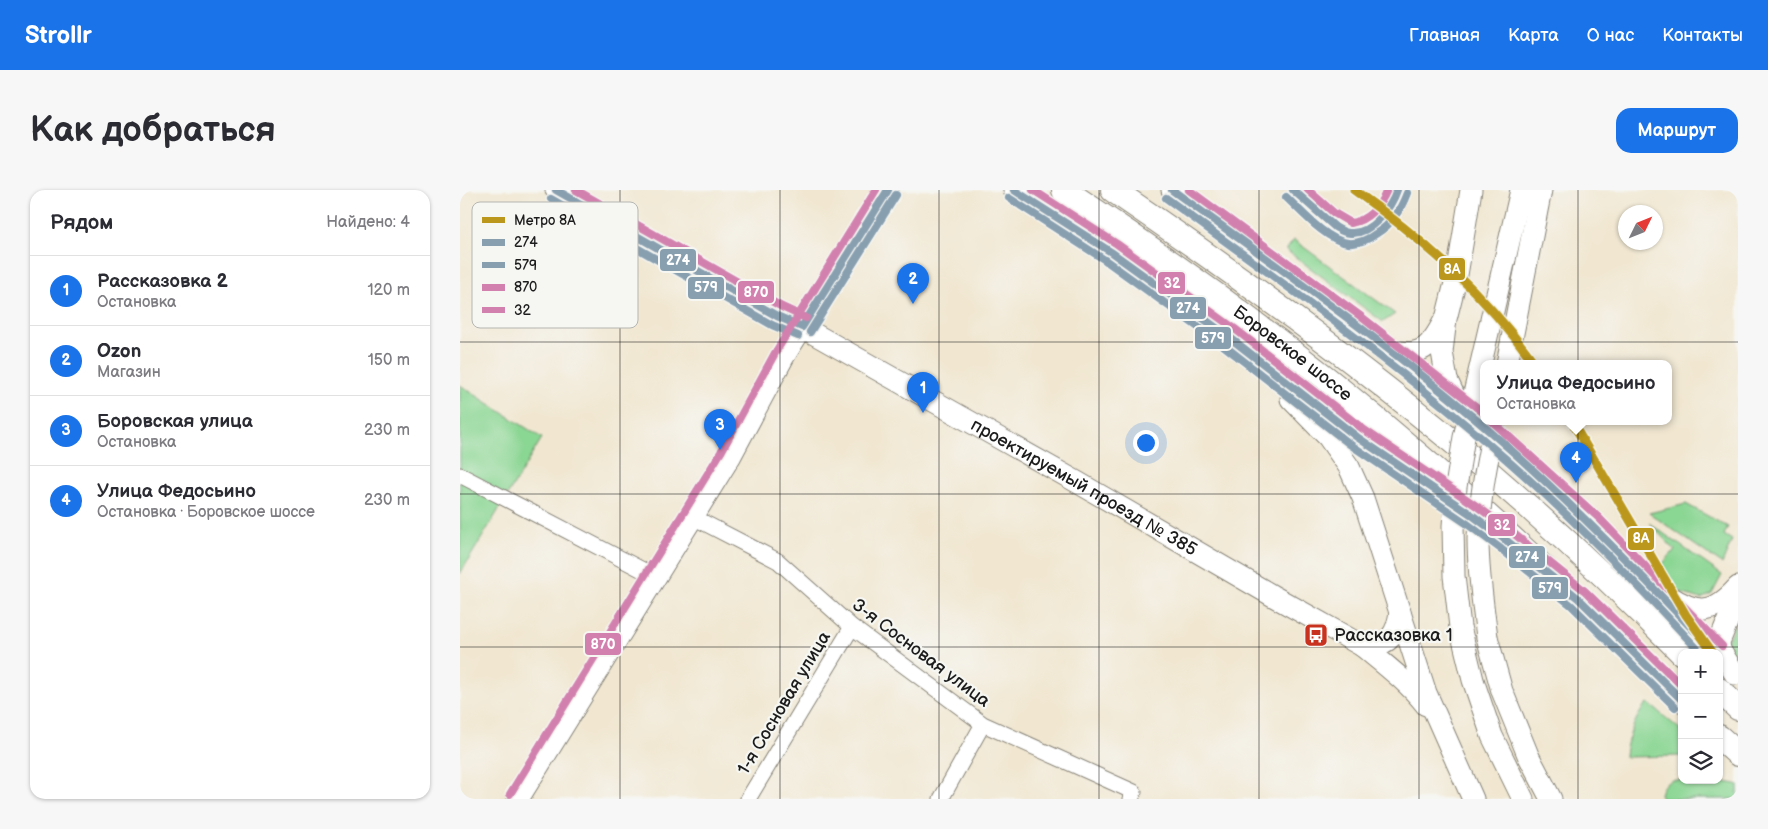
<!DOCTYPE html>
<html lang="ru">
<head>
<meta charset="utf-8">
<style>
	body { margin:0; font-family:"Balsamiq Sans",sans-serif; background:#f7f7f7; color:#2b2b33 }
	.controls { position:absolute; right:15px; bottom:15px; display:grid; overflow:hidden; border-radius:10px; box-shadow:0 1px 4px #0004 }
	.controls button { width:45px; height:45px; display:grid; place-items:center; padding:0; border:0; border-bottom:1px solid #e1e1e2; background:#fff; color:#2b2b33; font:25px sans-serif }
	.compass { position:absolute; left:1158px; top:15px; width:45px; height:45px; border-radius:50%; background:#fff; box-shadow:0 1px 4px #0004; rotate:47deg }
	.you { position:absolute; left:685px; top:252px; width:18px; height:18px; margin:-12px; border:4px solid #fff; border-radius:50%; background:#1a73e8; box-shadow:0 0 0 8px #1a73e833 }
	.badge { display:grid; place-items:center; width:32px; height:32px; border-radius:50%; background:#1a73e8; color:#fff; font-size:16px; font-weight:700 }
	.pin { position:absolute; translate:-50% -41px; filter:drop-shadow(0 1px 2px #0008) }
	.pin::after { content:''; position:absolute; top:26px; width:18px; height:15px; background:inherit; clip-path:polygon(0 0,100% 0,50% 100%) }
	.popup { position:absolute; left:1020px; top:170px; width:192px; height:65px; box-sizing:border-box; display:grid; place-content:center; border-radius:10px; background:#fff; filter:drop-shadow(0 1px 4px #0005); font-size:16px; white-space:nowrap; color:#7c7c81 }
	.popup b { font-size:19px; color:#2b2b33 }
	.popup::after { content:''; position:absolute; left:50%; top:100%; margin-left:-10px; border:10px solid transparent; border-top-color:#fff }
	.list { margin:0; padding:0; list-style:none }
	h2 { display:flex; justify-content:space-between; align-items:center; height:65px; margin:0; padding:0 20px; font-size:21px }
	h2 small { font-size:16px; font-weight:400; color:#7c7c81 }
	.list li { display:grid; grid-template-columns:32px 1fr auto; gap:15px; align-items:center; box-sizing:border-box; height:70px; padding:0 20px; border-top:1px solid #e1e1e2 }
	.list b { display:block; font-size:19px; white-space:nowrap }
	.list p { margin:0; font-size:16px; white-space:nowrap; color:#7c7c81 }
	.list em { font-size:16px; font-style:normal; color:#7c7c81 }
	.icon { flex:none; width:28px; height:28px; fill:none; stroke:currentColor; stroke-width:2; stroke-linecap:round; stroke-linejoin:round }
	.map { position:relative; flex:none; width:1278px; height:609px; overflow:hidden; border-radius:15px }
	header { display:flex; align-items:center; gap:30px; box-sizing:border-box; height:70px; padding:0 25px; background:#1a73e8; color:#fff }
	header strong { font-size:24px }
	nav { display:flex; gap:28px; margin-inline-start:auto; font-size:18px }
	.intro { display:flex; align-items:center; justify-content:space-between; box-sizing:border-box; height:120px; padding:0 30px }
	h1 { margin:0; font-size:35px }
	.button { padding:12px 22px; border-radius:15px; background:#1a73e8; color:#fff; font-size:18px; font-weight:700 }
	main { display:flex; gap:30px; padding:0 30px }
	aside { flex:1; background:#fff; border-radius:15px; box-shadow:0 1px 4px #0004 }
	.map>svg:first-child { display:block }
	.green { fill:#8ad693; stroke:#537958 }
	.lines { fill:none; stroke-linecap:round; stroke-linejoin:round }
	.street-casing { stroke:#868276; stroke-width:17 }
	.secondary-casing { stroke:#868276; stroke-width:23 }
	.primary-casing { stroke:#868276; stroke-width:26 }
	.street { stroke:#fff; stroke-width:15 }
	.secondary { stroke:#fff; stroke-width:21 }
	.primary { stroke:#fff; stroke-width:24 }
	.secondary-bridge-casing { stroke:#868276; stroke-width:23; stroke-linecap:butt }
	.secondary-bridge { stroke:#fff; stroke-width:21 }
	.bus-1-casing { stroke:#f6f6f2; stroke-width:11 }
	.bus-2-casing { stroke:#f6f6f2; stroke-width:11 }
	.bus-3-casing { stroke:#f6f6f2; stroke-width:11 }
	.bus-4-casing { stroke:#f6f6f2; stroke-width:11 }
	.bus-1 { stroke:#889fb0; stroke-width:8 }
	.bus-2 { stroke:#889fb0; stroke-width:8 }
	.bus-3 { stroke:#d281ae; stroke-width:8 }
	.bus-4 { stroke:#d281ae; stroke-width:8 }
	.metro-1-casing { stroke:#f6f6f2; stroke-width:12 }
	.metro-1 { stroke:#bb981c; stroke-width:9 }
	.grid { fill:none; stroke:#1c1c1c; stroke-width:1; stroke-opacity:0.55 }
	.labels { text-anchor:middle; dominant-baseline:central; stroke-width:4.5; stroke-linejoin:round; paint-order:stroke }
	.street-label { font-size:18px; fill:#1c1c1c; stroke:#f6f6f2 }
	.poi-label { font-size:18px; fill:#1c1c1c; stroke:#f6f6f2; text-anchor:start }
	.key { fill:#f6f6f2; stroke:#b5b5b2; stroke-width:1 }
	.key-label { font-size:14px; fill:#1c1c1c }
	.line-badge { stroke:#f6f6f2; stroke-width:2 }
	.badge-label { font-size:14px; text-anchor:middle; font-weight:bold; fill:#fff }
</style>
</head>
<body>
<header>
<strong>Strollr</strong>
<nav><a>Главная</a><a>Карта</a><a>О нас</a><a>Контакты</a></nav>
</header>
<div class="intro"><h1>Как добраться</h1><a class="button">Маршрут</a></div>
<main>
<aside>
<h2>Рядом<small>Найдено: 4</small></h2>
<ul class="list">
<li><span class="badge">1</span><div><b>Рассказовка 2</b><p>Остановка</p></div><em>120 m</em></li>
<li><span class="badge">2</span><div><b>Ozon</b><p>Магазин</p></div><em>150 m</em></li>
<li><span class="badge">3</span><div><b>Боровская улица</b><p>Остановка</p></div><em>230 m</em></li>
<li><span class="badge">4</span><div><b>Улица Федосьино</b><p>Остановка · Боровское шоссе</p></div><em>230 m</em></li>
</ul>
</aside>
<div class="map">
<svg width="1278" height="609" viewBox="0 0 1278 609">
	<rect width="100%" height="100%" fill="#f6f6f2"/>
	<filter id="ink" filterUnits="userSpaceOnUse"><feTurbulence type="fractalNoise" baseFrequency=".02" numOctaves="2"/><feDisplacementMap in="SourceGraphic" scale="10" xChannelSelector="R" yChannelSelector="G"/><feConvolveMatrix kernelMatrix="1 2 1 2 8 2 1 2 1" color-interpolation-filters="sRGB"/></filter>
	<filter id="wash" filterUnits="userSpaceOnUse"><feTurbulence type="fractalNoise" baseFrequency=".0096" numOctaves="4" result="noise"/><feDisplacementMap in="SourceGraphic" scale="20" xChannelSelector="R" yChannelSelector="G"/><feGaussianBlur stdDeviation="1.12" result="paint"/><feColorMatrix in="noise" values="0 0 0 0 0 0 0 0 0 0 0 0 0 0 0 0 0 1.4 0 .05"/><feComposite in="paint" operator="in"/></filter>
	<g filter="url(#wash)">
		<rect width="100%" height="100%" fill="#f1e7d1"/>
		<!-- green -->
		<path class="green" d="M834 50 845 58 935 124 923 132 826 60Z
			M0 195 82 248 0 384Z
			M1226 314 1268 337 1264 345 1272 350 1262 374 1189 323Z
			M1189 333 1262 385 1252 404 1241 409 1220 403 1195 382 1215 360Z
			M1278 427V461L1272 466 1267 451Z
			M1188 513 1222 541V566L1165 567C1165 553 1177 522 1188 513Z
			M1213 590H1255L1276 594 1278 595V609H1202L1200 604C1202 596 1205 593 1213 590Z"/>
	</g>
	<g filter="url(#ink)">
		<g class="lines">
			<!-- street casing -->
			<g class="street-casing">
				<path id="street" d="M0 285 196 387
					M233 327 318 371 392 437 523 534 674 602 671 609
					M288 609 392 437
					M481 609 523 534"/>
			</g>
			<!-- secondary casing -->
			<g class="secondary-casing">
				<g id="secondary">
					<path id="s1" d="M96 0 317 126 342 137 617 292 813 406 906 458C930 455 937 444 940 422"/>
					<path d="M554 0 651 62 769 147 897 247 1007 322"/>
					<path d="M712 0C809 71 907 140 999 216 1091 291 1175 376 1255 463"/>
					<path d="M1045 69 1061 0"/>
					<path d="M929 160C961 168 970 158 984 131"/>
					<path d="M1047 174 1081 0"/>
					<path d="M831 209 868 247 889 277 903 308 966 503 1013 609"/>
					<path d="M998 214 987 190 982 162 986 129 997 85 1011 0"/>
					<path d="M1209 406C1239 425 1254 424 1278 397"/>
					<path d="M1000 437 1013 490 1032 546 1063 609"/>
					<path d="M1027 447 1042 501 1068 565 1091 609"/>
					<path d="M901 455C924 474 948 492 966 515"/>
					<path d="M1275 484 1260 460 1259 452 1278 406"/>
					<path d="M58 609 270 267 323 168 428 0"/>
				</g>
			</g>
			<!-- primary casing -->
			<g class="primary-casing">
				<g id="primary">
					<path id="s2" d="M604 0C694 59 782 122 866 188 991 288 1108 398 1222 510"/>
					<path d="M653 0C771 80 888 165 998 256 1076 321 1151 391 1222 463"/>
					<path d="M1259 500 1278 518"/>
					<path d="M1259 547 1278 564"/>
				</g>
			</g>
			<!-- street -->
			<use href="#street" class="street"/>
			<!-- secondary -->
			<use href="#secondary" class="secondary"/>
			<!-- primary -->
			<use href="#primary" class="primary"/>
			<!-- secondary-bridge casing -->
			<g class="secondary-bridge-casing">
				<path id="secondary-bridge" d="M1000 437 994 386 993 336 996 297 1004 247 1045 69
					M1027 447C1023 415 1018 383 1018 350 1019 311 1027 271 1035 232"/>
			</g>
			<!-- secondary-bridge -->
			<use href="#secondary-bridge" class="secondary-bridge"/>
			<!-- bus-1 casing -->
			<g class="bus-1-casing">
				<path id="bus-1" d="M96 0 317 126 342 137
					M554 0 651 62 769 147 897 247 1012 325 1047 351 1118 408 1222 510
					M712 0C821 79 932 157 1034 245 1112 313 1184 387 1255 463
					M833 0 875 37C880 40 884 43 890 43 911 45 931 18 937 0
					M342 137 428 0"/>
			</g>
			<!-- bus-2 casing -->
			<g class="bus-2-casing">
				<path id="bus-2" d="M826 7C841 21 867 51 888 53 899 54 909 49 917 43 932 34 941 19 947 3
					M549 8 645 70 763 155 891 255 1006 333 1041 359 1111 415 1215 517
					M706 8C814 87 923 164 1025 251 1102 316 1173 389 1241 463
					M91 9 312 135 338 146
					M350 142 436 5"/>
			</g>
			<!-- bus-3 casing -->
			<g class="bus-3-casing">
				<path id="bus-3" d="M116 0 322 117 346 128
					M848 0 874 23 891 33C908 30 920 16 927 0
					M50 604 261 262 315 163 416 0"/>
			</g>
			<!-- bus-4 casing -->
			<g class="bus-4-casing">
				<path id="bus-4" d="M573 0 657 54 775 139 903 239 1018 317 1053 343 1125 401 1222 496
					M729 0 899 125 1024 223
					M1033 232 1139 328 1262 456"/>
			</g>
			<!-- bus-1 -->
			<use href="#bus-1" class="bus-1"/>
			<!-- bus-2 -->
			<use href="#bus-2" class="bus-2"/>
			<!-- bus-3 -->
			<use href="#bus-3" class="bus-3"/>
			<!-- bus-4 -->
			<use href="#bus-4" class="bus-4"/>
			<!-- metro-1 casing -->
			<g class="metro-1-casing">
				<path id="metro-1" d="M894 0C964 50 1024 103 1075 174
					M1112 232 1226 425 1253 463"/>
			</g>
			<!-- metro-1 -->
			<use href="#metro-1" class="metro-1"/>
		</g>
	</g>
	<!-- grid -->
	<path class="grid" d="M160 0V609M320 0V609M479 0V609M639 0V609M799 0V609M959 0V609M1118 0V609M0 152H1278M0 304H1278M0 457H1278"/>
	<!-- icons -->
	<defs>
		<g id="bus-square" transform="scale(1.25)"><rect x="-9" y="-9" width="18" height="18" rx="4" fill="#c8321e" stroke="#f6f6f2"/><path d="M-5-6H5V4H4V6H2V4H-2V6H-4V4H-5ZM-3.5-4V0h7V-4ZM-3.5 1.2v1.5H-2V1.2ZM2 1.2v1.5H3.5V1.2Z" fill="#fff"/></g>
	</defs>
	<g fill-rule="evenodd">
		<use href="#bus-square" x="856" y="445"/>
	</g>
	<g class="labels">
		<!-- street labels -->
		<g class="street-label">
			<text stroke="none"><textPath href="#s2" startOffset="281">Боровское шоссе</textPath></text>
			<text stroke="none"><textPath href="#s1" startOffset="606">проектируемый проезд № 385</textPath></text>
			<text transform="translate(461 463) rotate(37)">3-я Сосновая улица</text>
			<text transform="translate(324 513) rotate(-59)">1-я Сосновая улица</text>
		</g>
		<!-- poi labels -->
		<g class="poi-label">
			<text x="874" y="445">Рассказовка 1</text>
		</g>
	</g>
	<!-- legend -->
	<rect x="12" y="12" width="166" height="126" rx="8" class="key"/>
	<rect x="22" y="27" width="23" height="6" fill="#bb981c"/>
	<rect x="22" y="49" width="23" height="7" fill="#889fb0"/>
	<rect x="22" y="72" width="23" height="6" fill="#889fb0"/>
	<rect x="22" y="94" width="23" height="7" fill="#d281ae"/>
	<rect x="22" y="117" width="23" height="6" fill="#d281ae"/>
	<g class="key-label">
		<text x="54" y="35">Метро 8А</text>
		<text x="54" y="57">274</text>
		<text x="54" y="80">579</text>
		<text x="54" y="102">870</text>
		<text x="54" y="125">32</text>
	</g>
	<g class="line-badge">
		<rect x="199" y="58" width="38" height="24" rx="5" fill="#889fb0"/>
		<rect x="978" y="67" width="28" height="24" rx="5" fill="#bb981c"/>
		<rect x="697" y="81" width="29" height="24" rx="5" fill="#d281ae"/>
		<rect x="227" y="86" width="38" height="24" rx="5" fill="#889fb0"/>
		<rect x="277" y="90" width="38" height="24" rx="5" fill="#d281ae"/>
		<rect x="709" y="106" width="38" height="24" rx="5" fill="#889fb0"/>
		<rect x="734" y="136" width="38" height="24" rx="5" fill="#889fb0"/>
		<rect x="1027" y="323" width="29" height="24" rx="5" fill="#d281ae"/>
		<rect x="1167" y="337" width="28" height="24" rx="5" fill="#bb981c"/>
		<rect x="1048" y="355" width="38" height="24" rx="5" fill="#889fb0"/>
		<rect x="1071" y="386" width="38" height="24" rx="5" fill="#889fb0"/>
		<rect x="124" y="442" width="38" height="24" rx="5" fill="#d281ae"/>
	</g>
	<g class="badge-label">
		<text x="218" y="75">274</text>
		<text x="992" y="84">8А</text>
		<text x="712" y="98">32</text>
		<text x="246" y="102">579</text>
		<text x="296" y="107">870</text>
		<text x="728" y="123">274</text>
		<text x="753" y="153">579</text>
		<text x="1042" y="340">32</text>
		<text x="1181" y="353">8А</text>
		<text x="1067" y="372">274</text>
		<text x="1090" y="403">579</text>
		<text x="143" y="459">870</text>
	</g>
</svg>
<div class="controls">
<button>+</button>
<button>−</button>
<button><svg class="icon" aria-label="layers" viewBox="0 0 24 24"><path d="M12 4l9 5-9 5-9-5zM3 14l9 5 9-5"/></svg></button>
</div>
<svg class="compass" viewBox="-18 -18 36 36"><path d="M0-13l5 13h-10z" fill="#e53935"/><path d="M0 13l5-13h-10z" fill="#7c7c81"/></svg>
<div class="you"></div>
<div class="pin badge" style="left:463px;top:223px">1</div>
<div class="pin badge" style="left:453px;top:114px">2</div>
<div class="pin badge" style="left:260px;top:260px">3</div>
<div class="pin badge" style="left:1116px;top:293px">4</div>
<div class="popup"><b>Улица Федосьино</b>Остановка</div>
</div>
</main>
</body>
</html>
